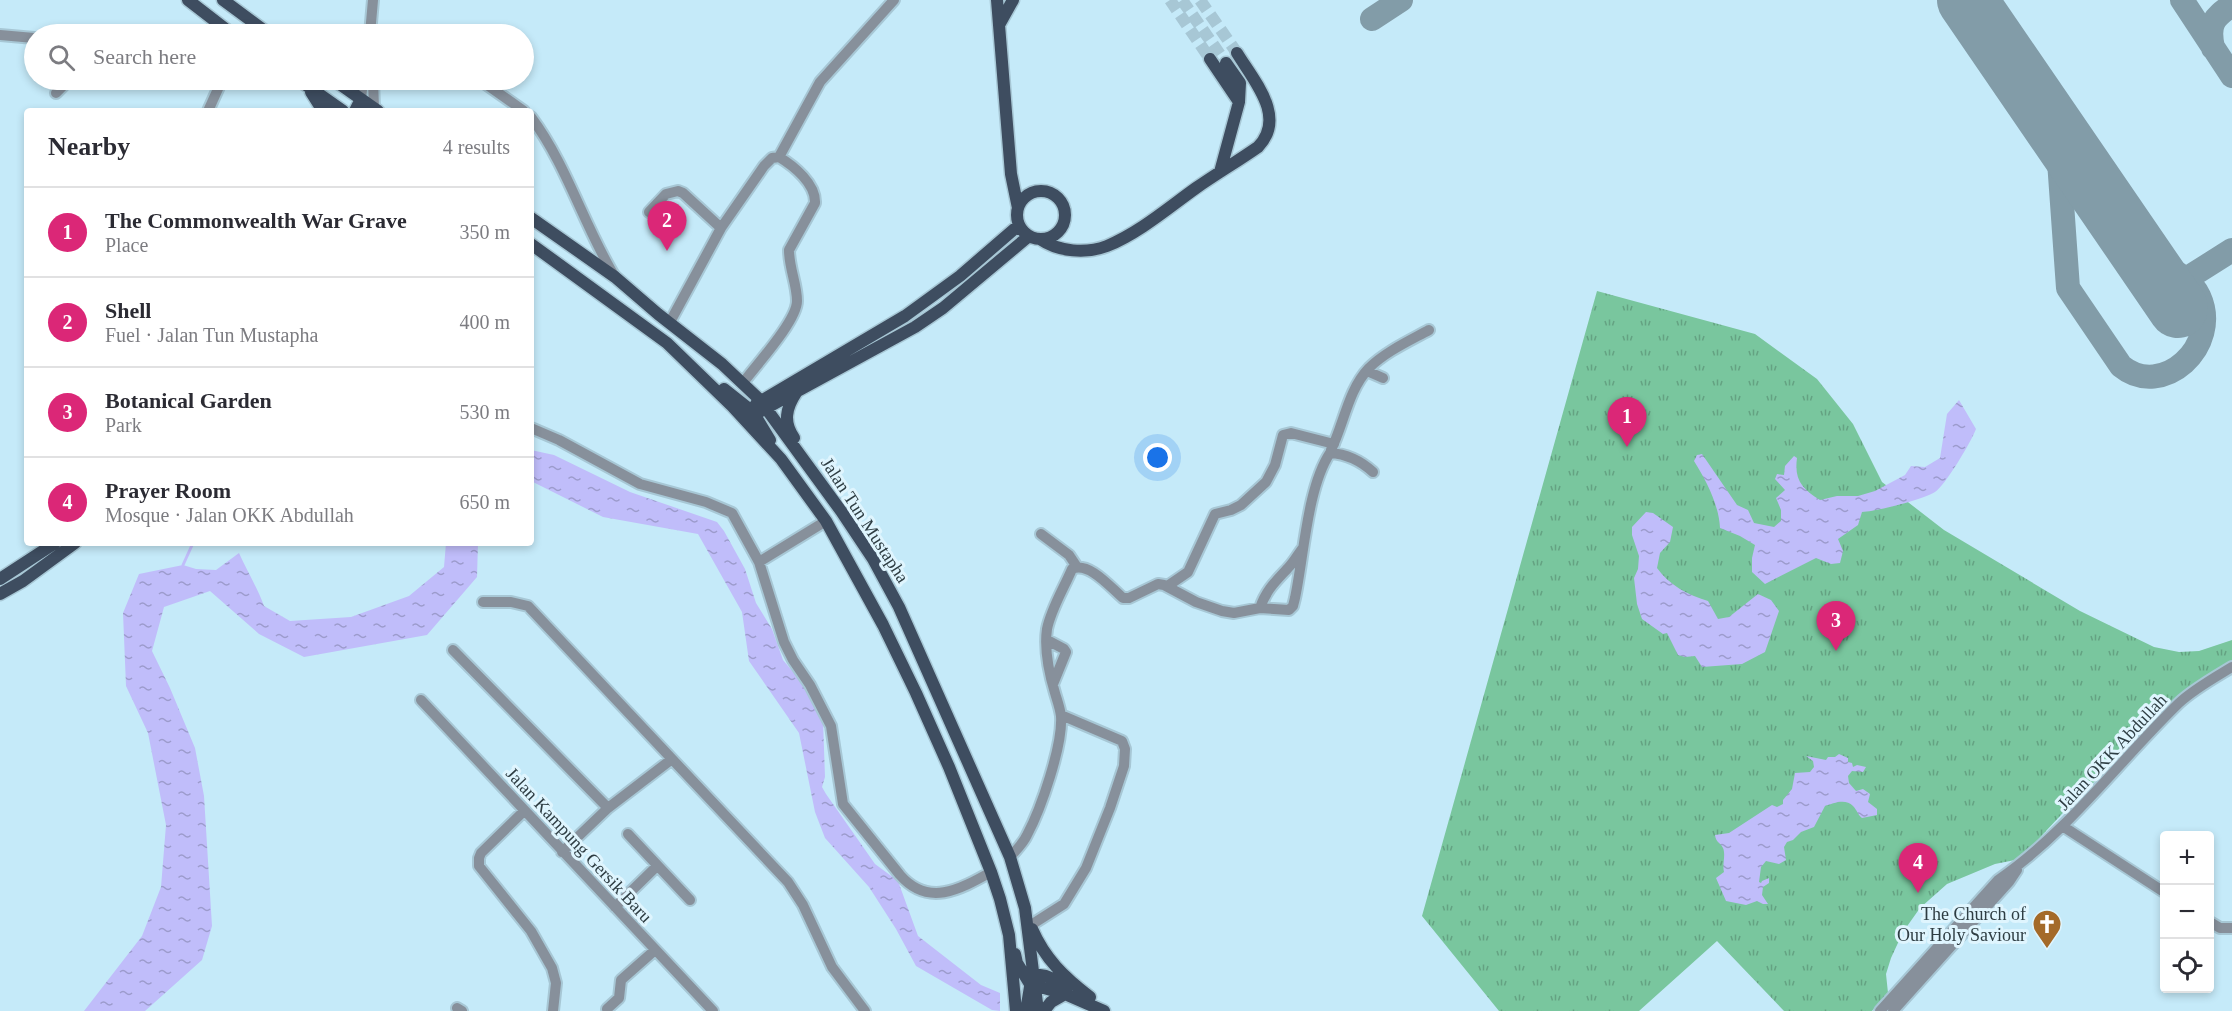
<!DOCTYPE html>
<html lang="en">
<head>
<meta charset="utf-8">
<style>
	body { margin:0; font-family:Georgia,serif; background:#f7f7f7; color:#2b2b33 }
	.controls { position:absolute; right:18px; bottom:18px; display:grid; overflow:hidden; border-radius:6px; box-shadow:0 3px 9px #0003 }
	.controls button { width:54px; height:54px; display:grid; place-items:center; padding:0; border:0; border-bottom:2px solid #e1e1e2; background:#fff; color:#2b2b33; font:30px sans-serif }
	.you { position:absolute; left:1158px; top:458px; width:21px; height:21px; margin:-15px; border:4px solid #fff; border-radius:50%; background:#1a73e8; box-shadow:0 0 0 9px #1a73e833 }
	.badge { display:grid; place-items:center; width:39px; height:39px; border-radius:50%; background:#db2777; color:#fff; font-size:20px; font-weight:700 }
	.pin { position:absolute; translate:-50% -50px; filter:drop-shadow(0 2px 3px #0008) }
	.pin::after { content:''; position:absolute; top:32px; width:21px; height:18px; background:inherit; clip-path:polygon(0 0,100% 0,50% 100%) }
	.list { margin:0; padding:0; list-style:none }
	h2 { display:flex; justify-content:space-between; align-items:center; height:78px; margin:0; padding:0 24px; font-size:26px }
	h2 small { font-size:20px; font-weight:400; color:#7c7c81 }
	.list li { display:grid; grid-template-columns:39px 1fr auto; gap:18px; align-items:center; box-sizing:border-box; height:90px; padding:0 24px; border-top:2px solid #e1e1e2 }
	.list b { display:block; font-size:22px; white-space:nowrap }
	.list p { margin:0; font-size:20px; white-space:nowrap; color:#7c7c81 }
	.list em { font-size:20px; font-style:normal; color:#7c7c81 }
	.icon { flex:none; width:33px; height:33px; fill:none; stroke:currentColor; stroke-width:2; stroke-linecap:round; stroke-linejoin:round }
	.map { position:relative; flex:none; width:2232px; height:1011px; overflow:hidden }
	.search { position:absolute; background:#fff; box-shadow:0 3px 9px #0003; left:24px; top:24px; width:510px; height:66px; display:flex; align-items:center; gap:15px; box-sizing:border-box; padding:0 21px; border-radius:33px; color:#7c7c81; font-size:22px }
	.panel { position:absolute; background:#fff; box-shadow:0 3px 9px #0003; left:24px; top:108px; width:510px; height:438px; border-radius:6px }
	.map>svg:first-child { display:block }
	.park { fill:url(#park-tufts) }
	.water { fill:url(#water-ripples) }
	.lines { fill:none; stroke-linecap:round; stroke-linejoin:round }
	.stream { stroke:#c0bdfa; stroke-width:3 }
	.taxiway { stroke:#829ca8; stroke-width:24 }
	.runway { stroke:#829ca8; stroke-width:60 }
	.major-tunnel { stroke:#a7c7d5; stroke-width:12; stroke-dasharray:12 6; stroke-linecap:butt }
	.minor-casing { stroke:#a7c7d5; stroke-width:14 }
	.major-casing { stroke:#a7c7d5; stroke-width:15 }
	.minor { stroke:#87909b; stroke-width:10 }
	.major { stroke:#3e4d60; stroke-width:12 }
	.labels { text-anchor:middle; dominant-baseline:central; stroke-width:6; stroke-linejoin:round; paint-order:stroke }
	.street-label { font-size:18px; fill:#2e3d43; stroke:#dff5fe }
	.poi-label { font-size:18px; fill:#2e3d43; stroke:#dff5fe; text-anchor:end }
</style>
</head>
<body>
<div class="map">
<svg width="2232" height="1011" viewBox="0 0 2232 1011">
	<defs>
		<pattern id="park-tufts" width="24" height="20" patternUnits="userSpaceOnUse" patternTransform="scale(1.5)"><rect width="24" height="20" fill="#79c69e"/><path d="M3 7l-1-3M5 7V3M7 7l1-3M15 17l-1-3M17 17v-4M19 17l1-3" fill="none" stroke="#64a282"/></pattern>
		<pattern id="water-ripples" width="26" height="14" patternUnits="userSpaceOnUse" patternTransform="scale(1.5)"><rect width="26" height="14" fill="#c0bdfa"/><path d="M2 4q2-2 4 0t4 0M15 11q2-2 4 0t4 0" fill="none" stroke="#9c9bcc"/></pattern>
	</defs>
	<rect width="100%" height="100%" fill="#c5eaf9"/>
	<!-- park -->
	<path class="park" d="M1597 291 1755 334 1817 379 1853 424 1882 482 1944 530 2080 611 2154 647 2179 652 2199 651 2232 640V664L2198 684 2074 801 2020 859 1995 864 1947 884 1920 908 1903 932 1891 958 1886 974 1888 993 1872 1011H1784L1717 941 1639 1011H1499L1422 916Z"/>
	<!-- water -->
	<path class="water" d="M1959 400 1976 429C1971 442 1945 486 1935 492 1921 500 1878 511 1862 512L1858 525 1838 539 1843 551 1840 563 1831 564 1816 558 1765 584 1752 572V558L1755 545 1740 536 1720 528C1719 505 1706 480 1694 461L1697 455 1702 454 1737 505 1748 510 1754 523 1774 527 1781 521V510L1776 498 1785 490 1775 479 1777 474 1784 475 1785 466 1794 456 1797 458C1794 480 1802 489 1820 500L1837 496H1858L1875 491 1905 475 1911 466 1925 467 1940 458 1947 414Z
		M531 450 554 455 630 492 717 522 724 531 745 569 756 603 772 629 783 660 811 693 823 720 825 777 822 787 826 794 875 864 898 881 918 936 981 985 1000 993V1011L992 1010 916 966 896 929 869 887 825 838 815 812 799 733 749 661 742 612 698 534 603 517 531 481Z
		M1646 512 1653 513 1673 527 1670 542 1660 553 1657 568C1669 585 1688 595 1708 601L1718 619 1729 617 1758 594 1771 600 1779 611 1765 652 1742 664 1702 667 1695 656 1685 657 1678 655 1667 633 1663 634 1642 619 1637 604 1634 578 1638 569 1639 556 1632 535V527Z
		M446 543H478L477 577 427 635 304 657 259 634 210 591 164 607 152 651 170 688 195 748 204 796 212 926 202 960 145 1011H84L142 936 161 887 166 825 148 733 126 686 123 613 139 574 183 565 196 569 216 570 239 553C247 571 257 587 264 606L290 621 351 617 409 596 444 567Z
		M1839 754 1848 758V762L1852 763 1853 767 1857 765 1866 767 1863 772 1852 771 1848 776 1849 783 1856 791 1863 789 1870 794 1868 802 1877 809V815L1862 818C1858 815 1857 810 1853 806 1846 798 1833 803 1825 806L1814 827 1801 832 1793 840 1787 842 1784 847 1786 860 1779 864 1766 861 1761 867 1759 882 1761 883 1762 881 1769 878V883L1763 887 1762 895 1768 904H1763L1757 901 1746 905 1726 901 1716 878 1724 872C1722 864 1726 855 1723 848 1720 842 1716 843 1715 835L1729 833 1772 805 1777 807 1783 804V800L1792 789 1795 773 1810 772 1814 767 1813 761 1806 756 1826 760 1828 757H1835Z"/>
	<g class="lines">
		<!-- stream -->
		<path class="stream" d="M183 565 193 543"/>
		<!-- taxiway -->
		<path class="taxiway" d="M2182 0 2232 76
			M1372 19 1401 0
			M2213 48C2208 24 2213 18 2232 5
			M2047 117 2057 137 2058 147 2068 288 2121 366C2162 400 2222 346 2199 296 2193 284 2181 274 2169 269 2163 267 2157 266 2152 263 2145 258 2141 252 2136 246
			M2167 291 2232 250"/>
		<!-- runway -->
		<path class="runway" d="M1967 0 2178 308"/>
		<!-- major-tunnel -->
		<path class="major-tunnel" d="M1170 0 1210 59
			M1182 0 1226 63
			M1200 0 1237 53"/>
		<!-- minor casing -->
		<g class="minor-casing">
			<path id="minor" d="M370 34 373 0
				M0 35 34 38
				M373 80 374 108
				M480 80 524 111
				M56 93 69 80
				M361 99 363 80
				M208 111 222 80
				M531 117C567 165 584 226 615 277
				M649 212 666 194 678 191 683 193 721 228
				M670 322 721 228 764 166 772 158 779 157 820 82 894 0
				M1367 371 1383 378
				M746 379C759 362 797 320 797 301 797 284 789 268 789 250L815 203C816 184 794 166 779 157
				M531 428 559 440 640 484 706 502 732 513 759 562 784 642 793 660 810 685 831 726 843 804 900 875C928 907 959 890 991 872
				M1331 450C1344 424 1348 390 1369 368 1385 352 1409 341 1429 330
				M1041 534 1069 555 1077 567
				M759 562 826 521
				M1169 585 1188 572 1215 514 1231 510 1241 505 1266 482 1275 465 1283 435 1291 433 1334 444
				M483 602H511L528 606 672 759
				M1260 608C1266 590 1276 581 1288 568 1294 562 1298 554 1303 548
				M1047 640 1064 649 1066 652 1053 684
				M453 650 608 808
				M421 700 713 1011
				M524 811 481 853 479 858V866L531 931 552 968 556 983 553 1011
				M2064 827 2164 892
				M628 834 690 900
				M562 852 608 808 672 759 788 882 803 905 832 967 865 1011
				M1010 857C1016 850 1023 844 1027 835 1041 809 1063 745 1061 716 1060 708 1057 700 1055 693 1049 673 1044 650 1047 629 1051 609 1064 588 1072 569 1089 561 1111 588 1123 598H1129L1158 584 1164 585 1196 602 1222 611 1234 613 1260 608 1289 610 1293 606 1295 598C1304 556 1307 488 1330 453 1346 454 1361 461 1373 472
				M615 907 657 866
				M2210 922 2220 928H2232
				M1031 925 1064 904 1086 868 1110 808 1124 766 1125 749 1122 741 1061 715
				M457 1008 462 1011
				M607 1009 619 998 621 980 655 950
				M1880 1011 1998 880C2069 831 2118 762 2179 703 2194 689 2214 678 2232 667
				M1893 1011 2009 882 2017 870"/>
		</g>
		<!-- major casing -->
		<g class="major-casing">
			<path id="major" d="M188 0 232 34
				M223 0 269 34
				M997 0 1011 174 1018 208
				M999 25 1013 0
				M1210 59 1239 102 1220 172
				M1226 63 1240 83 1239 102
				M299 80 343 111
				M334 80 378 111
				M311 92 323 111
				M355 111 361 99
				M1017 215a24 24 0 1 1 48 0a24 24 0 1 1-48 0Z
				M531 218 615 277 658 314 722 364 760 400 841 511 873 559 899 607 1010 857 1025 908 1038 1011
				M1040 239C1059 252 1086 254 1107 246 1139 233 1168 208 1196 188 1216 174 1238 161 1258 147 1287 117 1254 81 1237 53
				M531 244 667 343 732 406 781 459 826 521 883 625 916 693 949 767 991 872 1000 899 1009 935 1016 1011
				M724 389 753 412 770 440
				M756 404 905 316 960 276 1019 225
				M753 412 761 411 915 327 943 308 1029 236
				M794 438C783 422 786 408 796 393
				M0 579 55 543
				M0 594 23 581 75 543
				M1032 929C1045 959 1064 977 1090 997
				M1015 954 1017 963 1030 984 1065 994 1104 1011
				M1033 974 1046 976 1069 985
				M1026 1011 1031 981
				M1044 1011 1051 1002 1065 994"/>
		</g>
		<!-- minor -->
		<use href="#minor" class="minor"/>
		<!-- major -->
		<use href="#major" class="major"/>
	</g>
	<!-- icons -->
	<defs>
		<g id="church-pin" transform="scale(1.5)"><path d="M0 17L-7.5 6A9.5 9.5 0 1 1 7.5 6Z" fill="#a46a29" stroke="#dff5fe"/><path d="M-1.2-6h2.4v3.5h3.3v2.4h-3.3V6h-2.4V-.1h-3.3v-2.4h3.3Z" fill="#fff"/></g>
	</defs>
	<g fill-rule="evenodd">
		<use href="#church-pin" x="2047" y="924"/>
	</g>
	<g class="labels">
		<!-- street labels -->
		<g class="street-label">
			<text transform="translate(865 520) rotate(57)">Jalan Tun Mustapha</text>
			<text transform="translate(2112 752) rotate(-47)">Jalan OKK Abdullah</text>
			<text transform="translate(579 845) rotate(47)">Jalan Kampung Gersik Baru</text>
		</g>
		<!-- poi labels -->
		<g class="poi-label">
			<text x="2026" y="914">The Church of<tspan x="2026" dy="21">Our Holy Saviour</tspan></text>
		</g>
	</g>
</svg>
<div class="controls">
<button>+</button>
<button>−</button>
<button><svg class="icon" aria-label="locate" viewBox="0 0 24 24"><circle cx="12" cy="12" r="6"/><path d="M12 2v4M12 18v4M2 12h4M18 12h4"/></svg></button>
</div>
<div class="you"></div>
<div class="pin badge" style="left:1627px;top:447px">1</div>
<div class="pin badge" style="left:667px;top:251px">2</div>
<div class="pin badge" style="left:1836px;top:651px">3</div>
<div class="pin badge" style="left:1918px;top:893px">4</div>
<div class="search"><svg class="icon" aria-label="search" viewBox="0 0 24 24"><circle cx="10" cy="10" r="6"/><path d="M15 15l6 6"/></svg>Search here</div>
<section class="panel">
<h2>Nearby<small>4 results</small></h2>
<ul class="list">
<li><span class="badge">1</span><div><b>The Commonwealth War Grave</b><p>Place</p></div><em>350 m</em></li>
<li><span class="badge">2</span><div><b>Shell</b><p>Fuel · Jalan Tun Mustapha</p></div><em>400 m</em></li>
<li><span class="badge">3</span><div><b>Botanical Garden</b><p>Park</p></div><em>530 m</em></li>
<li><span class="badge">4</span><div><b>Prayer Room</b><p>Mosque · Jalan OKK Abdullah</p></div><em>650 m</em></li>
</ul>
</section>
</div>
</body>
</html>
